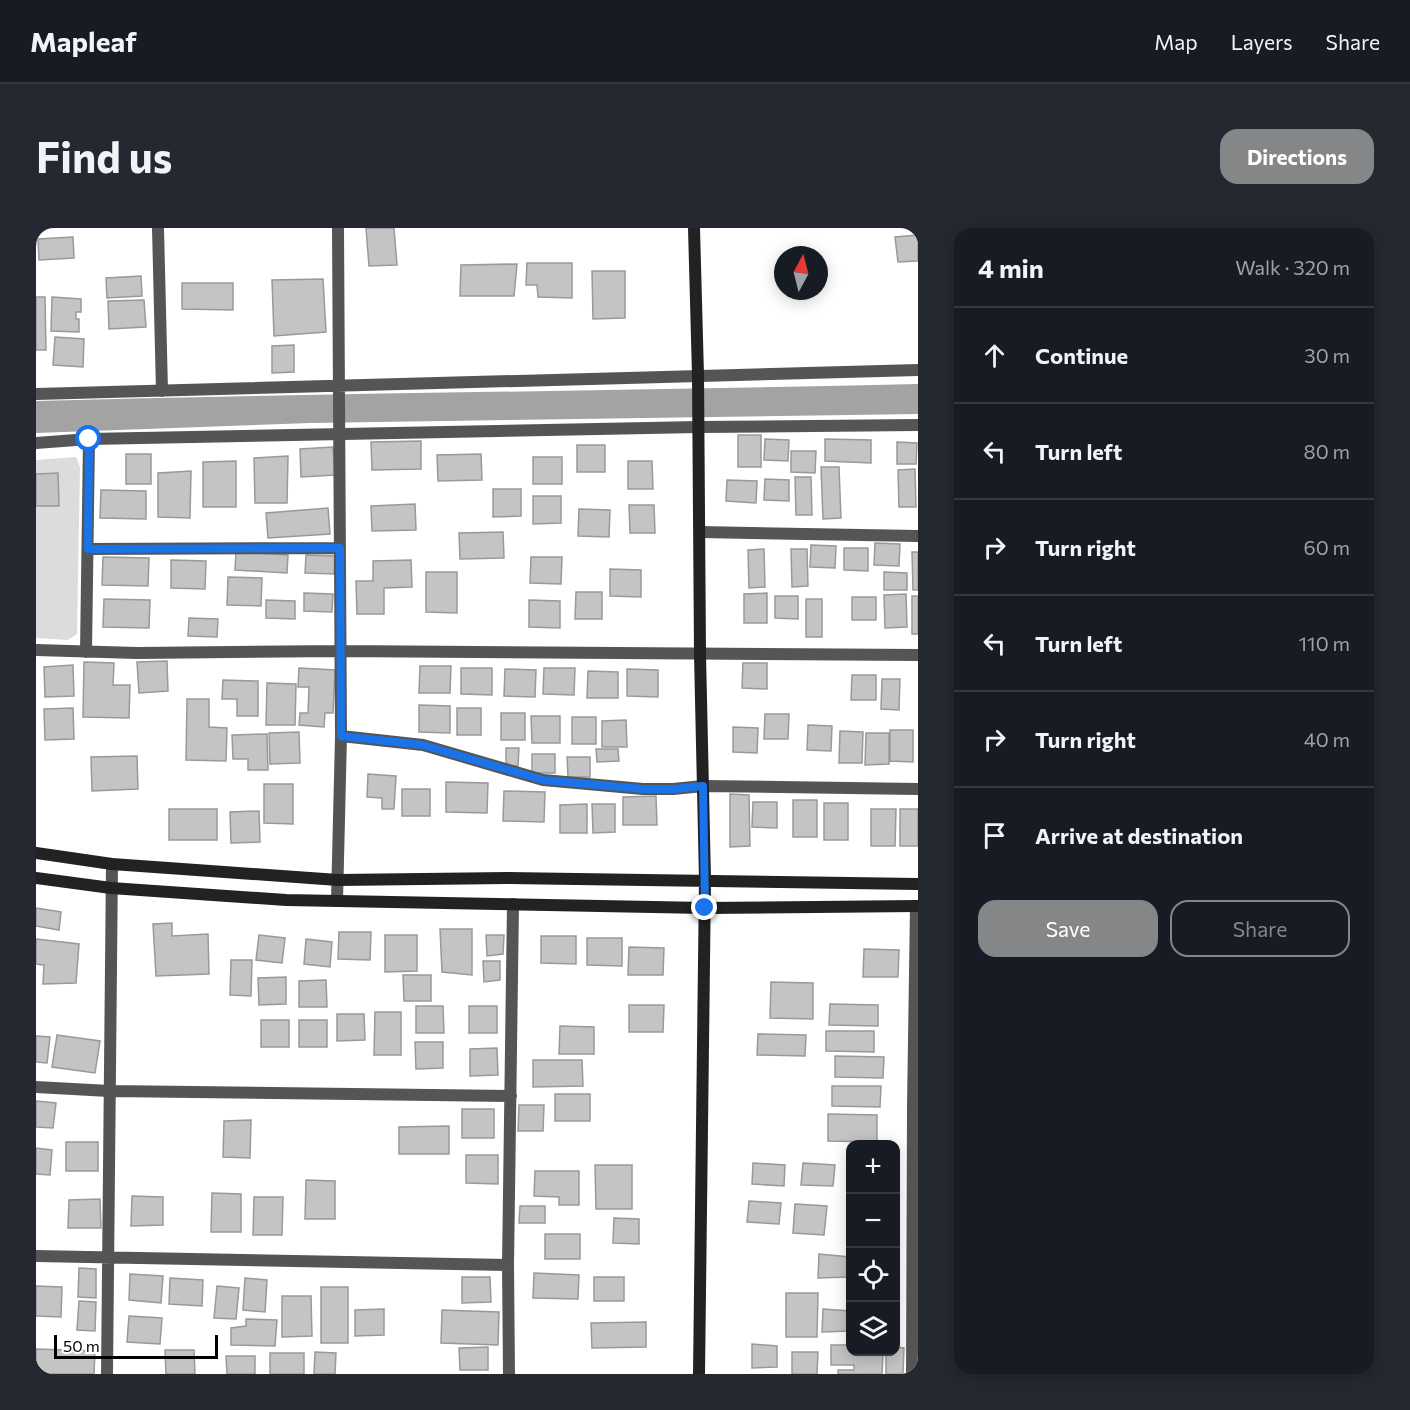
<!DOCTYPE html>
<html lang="en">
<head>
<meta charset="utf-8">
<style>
	body { margin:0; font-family:Commissioner,sans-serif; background:#242831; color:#f1f3f6 }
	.controls { position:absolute; right:18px; bottom:18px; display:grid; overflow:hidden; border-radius:12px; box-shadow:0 3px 15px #0003 }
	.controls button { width:54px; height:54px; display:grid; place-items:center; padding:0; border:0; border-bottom:2px solid #363941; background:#171b24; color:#f1f3f6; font:30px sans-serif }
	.compass { position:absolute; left:738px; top:18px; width:54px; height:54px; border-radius:50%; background:#171b24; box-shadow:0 3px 15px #0003; rotate:7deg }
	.scale { position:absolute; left:18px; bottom:15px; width:164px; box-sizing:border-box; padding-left:6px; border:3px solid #000; border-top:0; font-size:16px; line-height:21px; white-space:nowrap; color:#000; -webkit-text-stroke:4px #fff; paint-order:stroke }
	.stop { position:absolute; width:18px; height:18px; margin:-14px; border:4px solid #1a73e8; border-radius:50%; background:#fff }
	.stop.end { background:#1a73e8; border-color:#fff; box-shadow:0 2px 6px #0008 }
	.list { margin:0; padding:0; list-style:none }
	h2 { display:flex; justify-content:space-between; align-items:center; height:78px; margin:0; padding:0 24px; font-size:26px }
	h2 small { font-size:20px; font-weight:400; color:#9ea1a6 }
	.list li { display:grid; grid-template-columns:39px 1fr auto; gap:18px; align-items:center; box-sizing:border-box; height:96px; padding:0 24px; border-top:2px solid #363941 }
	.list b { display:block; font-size:22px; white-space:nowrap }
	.list em { font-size:20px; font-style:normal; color:#9ea1a6 }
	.actions { display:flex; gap:12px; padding:18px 24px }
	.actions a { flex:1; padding:14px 0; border:2px solid #858687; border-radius:18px; text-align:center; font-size:21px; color:#858687 }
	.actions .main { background:#858687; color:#fff }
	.icon { flex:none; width:33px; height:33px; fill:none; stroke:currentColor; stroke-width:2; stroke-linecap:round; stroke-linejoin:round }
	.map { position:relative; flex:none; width:882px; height:1146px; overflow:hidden; border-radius:18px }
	header { display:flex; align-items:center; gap:36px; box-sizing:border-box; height:84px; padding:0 30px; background:#171b24; border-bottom:2px solid #363941 }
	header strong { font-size:28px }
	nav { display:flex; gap:33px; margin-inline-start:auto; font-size:21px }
	.intro { display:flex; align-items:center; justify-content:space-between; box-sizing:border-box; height:144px; padding:0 36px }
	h1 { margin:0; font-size:42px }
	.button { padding:15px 27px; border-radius:18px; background:#858687; color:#fff; font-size:21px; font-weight:700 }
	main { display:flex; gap:36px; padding:0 36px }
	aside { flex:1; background:#171b24; border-radius:18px; box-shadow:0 3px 15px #0003 }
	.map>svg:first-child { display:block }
	.green { fill:#dcdcdc }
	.water { fill:#a3a3a3 }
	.building { fill:#c4c4c4; stroke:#999; stroke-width:1.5 }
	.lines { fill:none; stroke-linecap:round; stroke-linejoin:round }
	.street { stroke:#555; stroke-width:12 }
	.secondary { stroke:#222; stroke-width:12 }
	.route { stroke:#1a73e8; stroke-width:8 }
</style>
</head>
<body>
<header>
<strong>Mapleaf</strong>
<nav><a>Map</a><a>Layers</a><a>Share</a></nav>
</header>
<div class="intro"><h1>Find us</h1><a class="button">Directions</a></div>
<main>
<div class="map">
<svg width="882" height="1146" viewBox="0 0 882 1146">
	<rect width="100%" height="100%" fill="#fff"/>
	<!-- green -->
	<path class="green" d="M40 229 44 239 41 406 32 412 0 410V232Z"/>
	<!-- water -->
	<path class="water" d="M882 156V186L275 195 0 205V173C294 165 588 163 882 156Z"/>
	<!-- building -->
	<path class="building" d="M330 0H358L361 37 333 38Z
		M882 7V33L862 34 859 9Z
		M37 9 38 30 3 32 2 11Z
		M491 35H536V70L502 69 501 57H490Z
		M481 36 478 68H424L425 37Z
		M556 43H589V90L557 91Z
		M105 48 106 68 71 70 70 50Z
		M287 51 290 104 238 108 236 52Z
		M146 55H197V82L146 81Z
		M0 69H9L10 122H0Z
		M16 69 45 71V84H40V91H43V104L15 103Z
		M108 72 110 99 73 101 72 73Z
		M19 109 48 111 47 139 17 137Z
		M258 117V144L236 145V118Z
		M702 207H725V239H702Z
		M729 211 753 212 752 233 728 232Z
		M789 211 835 212V235L789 233Z
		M385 213V241L336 242 335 214Z
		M861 214 881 215 880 236H861Z
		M541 217H569V244H541Z
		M297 219 299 247 265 249 264 221Z
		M755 223H780L779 245 755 244Z
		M90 226H115V256H90Z
		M445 226 446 252 402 253 401 227Z
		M252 228 251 275H219L218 230Z
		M497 229H526V256H497Z
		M200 233V279H167V234Z
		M592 233H616L617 261H592Z
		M785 239H803L805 290 787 291Z
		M879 241 880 279H863L862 242Z
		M155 243 154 290 122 289V245Z
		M22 245 23 278H0V246Z
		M759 249H775L776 287H760Z
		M729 251 753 252V273L728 272Z
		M691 252 721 253 720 275 690 273Z
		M457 261H485V288L457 289Z
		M65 262 110 263V291L64 290Z
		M497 268H525V295L497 296Z
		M379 276 380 302 336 303 335 278Z
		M593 277H618L619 305H594Z
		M292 280 294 306 232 310 230 285Z
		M543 281 574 282 573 309 542 308Z
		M467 304 468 330 424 331 423 305Z
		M839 315 864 316 863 338 838 337Z
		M775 317 800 318 799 340 774 339Z
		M808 320H832V343L808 342Z
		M728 321 729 359 713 360 712 322Z
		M755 321H771L772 358 756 359Z
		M200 324 252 327 251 345 199 342Z
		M876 324H882V362H877Z
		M270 327 299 328 298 346 269 345Z
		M67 329 113 330 112 358 66 357Z
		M495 329H526L525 356 494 355Z
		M135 332 170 333 169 361 135 360Z
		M375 332 376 359 348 360V386H321L320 353H337V333Z
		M574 341 605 342V369L574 368Z
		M390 344H421V385L390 384Z
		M848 344 871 345V362H848Z
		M192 349 226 350 225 378 191 377Z
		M540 364H566V391H539Z
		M268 365 297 366 296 384 268 383Z
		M731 365V395H708V366Z
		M870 366 871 399 849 400 848 367Z
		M739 368H762V391L739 390Z
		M876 368H882V406H876Z
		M816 369H840V392H816Z
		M68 371 114 372 113 400 67 399Z
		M770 371H786V409H770Z
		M230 372 259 373V391L230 390Z
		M493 372 524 373V400L493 399Z
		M153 390 182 391 181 409 152 408Z
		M131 433 132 463 103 465 101 434Z
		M48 434 78 435 77 457H94L93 490 47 489Z
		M707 435H731V461L706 460Z
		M37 437 38 468 9 469 8 439Z
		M384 438H415L414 465H383Z
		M263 440 299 442 297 485H289L288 499 263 497 264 485H272L273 459H262Z
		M425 440H456V467L425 466Z
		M508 440H539L538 467 507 466Z
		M469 441 500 442 499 469 468 468Z
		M591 441 622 442V469L591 468Z
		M552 443 582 444V470H551Z
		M816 447H840V472H815Z
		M846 451H864L863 482 845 481Z
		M187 452 222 453V488H201V471H186Z
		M231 455 260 456 259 497H230Z
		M151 471H173V499L191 500 190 533 150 532Z
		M383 477 414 478V505L383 504Z
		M37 480 38 511 9 512 8 481Z
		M421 480H445V507H421Z
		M465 485H489V512H465Z
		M729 486H753L752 511H728Z
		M495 488H524V515H496Z
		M536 489H560V516H536Z
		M590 492 591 519H566V493Z
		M772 497 796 498 795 523 771 522Z
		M697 499 722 500 721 525 697 524Z
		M854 502H877V534L854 533Z
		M804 503 827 504 826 535H803Z
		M263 504 264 535 234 536 233 505Z
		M830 505H853V536L829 537Z
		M231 506 232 542H212V531H197L196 507Z
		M470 520H483L482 538H470Z
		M560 521H582L583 533 561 534Z
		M496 526H519V545H496Z
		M101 528 102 561 56 563 55 529Z
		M531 529H554V549H532Z
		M332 546 360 548 358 581H346V570L331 569Z
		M410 554 452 555 451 585 410 584Z
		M228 556H257V596L228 595Z
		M366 561H394V588H366Z
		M468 563 509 564 508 594 467 593Z
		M694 566 713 567 714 618 694 619Z
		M620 568 621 597H587V569Z
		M757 572H781V609H757Z
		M717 574H741V600L716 599Z
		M788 575H812V612H788Z
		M551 576V605H524V577Z
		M556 576H579V604L557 605Z
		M133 581H181V612H133Z
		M835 581H860L859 618H835Z
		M864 581H882V618H864Z
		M223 583 224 614 195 615 194 584Z
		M0 680 25 684 23 702 0 698Z
		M136 695V708L172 706 173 746 120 748 117 696Z
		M404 701H436V747L406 744Z
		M303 704H335L334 732 302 731Z
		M223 707 249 710 246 735 220 732Z
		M349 707H381V743L349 744Z
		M450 707H468L467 726 451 728Z
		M505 708H540V736L505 735Z
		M551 710H586V738L551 737Z
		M0 711 43 716 40 755 7 756 8 737 0 736Z
		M270 711 296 714 294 739 268 736Z
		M593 719 628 720 627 747H592Z
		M828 721 863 722 862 749H827Z
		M195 732H216L215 768 194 767Z
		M447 733H464V752L448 754Z
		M367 747H395V773H368Z
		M250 749V776L223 777 222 750Z
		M290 752 291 779H263V753Z
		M735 754 777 755V791L734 790Z
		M794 776 842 777V798L793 797Z
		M593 777H628L627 804H593Z
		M380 778H407L408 805H380Z
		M433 778H461V805H433Z
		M339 784H365V827H338Z
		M301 786H328L329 812 301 813Z
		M225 792H253V819H225Z
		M263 792H291V819H263Z
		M524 798 558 799V826H523Z
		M790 803H838V824L790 823Z
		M722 806 770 807 769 828 721 827Z
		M21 807 64 813 59 845 16 839Z
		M0 808 14 809 11 835 0 834Z
		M379 814H407V840L380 841Z
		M461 820 462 847 434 848V821Z
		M799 828 848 829 847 850 799 849Z
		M497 832H546L547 858 497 859Z
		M796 858H845L844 879 796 878Z
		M519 866H554V893H519Z
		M0 873 20 875 17 900 0 899Z
		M483 877H508L507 903H482Z
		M426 881H458V910H426Z
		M792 886 841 887V914L792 913Z
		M215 892 214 930 187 929 188 893Z
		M413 898V926H363V899Z
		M30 914H62V943H30Z
		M0 920 16 922 14 947 0 946Z
		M430 927H462V956L430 955Z
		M717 935 749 937 748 958 716 956Z
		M767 935 799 937 797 958 765 957Z
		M559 937H596V981H560Z
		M499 943H543V977H523V969L498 968Z
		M270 952 299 953V991H269Z
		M176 965 205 966V1004H175Z
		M96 968 127 969V997L95 998Z
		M218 969H247L246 1007H217Z
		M64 971 65 1000H32L33 972Z
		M713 973 745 975 743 996 711 994Z
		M759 976 791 978 788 1007 757 1005Z
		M484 978H509V995H483Z
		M814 981V1011L812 1010Z
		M578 990 603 991V1016L577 1015Z
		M509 1006H544V1031H509Z
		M783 1026 814 1029V1049L782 1050Z
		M43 1040 60 1041V1070L42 1069Z
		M498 1045 543 1047 542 1071 497 1070Z
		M94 1046 127 1048 125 1075 93 1072Z
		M426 1049H454L455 1074 426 1075Z
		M558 1049H588V1073H558Z
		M134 1050 167 1052 166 1078 133 1076Z
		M209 1050 231 1052 229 1084 207 1082Z
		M0 1058 26 1059 25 1089 0 1088Z
		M181 1058 203 1060 200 1091 178 1090Z
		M285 1059H312V1115H285Z
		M750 1065H782L781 1109H750Z
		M246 1068H275L276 1108 246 1109Z
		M43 1073 60 1074 59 1103 41 1102Z
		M348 1081V1107L319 1108V1082Z
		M787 1081 814 1083V1103L786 1104Z
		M406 1082 463 1084 462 1117 405 1115Z
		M93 1088 126 1090 124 1116 91 1114Z
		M210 1091 241 1092 239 1118 195 1117V1100L210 1098Z
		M610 1094V1119L556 1120 555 1095Z
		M716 1116 741 1118V1139L716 1140Z
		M795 1117H814V1124H847L846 1146H802V1142H818V1137H795Z
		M452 1119V1142H424L423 1120Z
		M860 1119 868 1120 867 1146H850V1124H860Z
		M0 1121 59 1123 58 1146H0Z
		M129 1122H158L159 1146H130Z
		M279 1124 300 1125 299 1146H278Z
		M756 1124H782L781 1146H756Z
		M234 1125H268V1146H234Z
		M190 1128H219V1146H191Z"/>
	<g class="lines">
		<!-- street -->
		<path class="street" d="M122 0 126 163
			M0 166 882 142
			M0 215 53 211 663 199 882 197
			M664 304 882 308
			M52 321 304 320
			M0 422 101 425 303 423 882 427
			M50 424 53 211
			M305 508 387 517 507 552 607 561H637L667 558 882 561
			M301 673 305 508 302 0
			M0 859 73 863 475 868
			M0 1028 472 1037
			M71 1146 76 636
			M473 1146 472 1037 477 676
			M876 1146 877 880 880 678"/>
		<!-- secondary -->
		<path class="secondary" d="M658 0 662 147 664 426 669 652 663 1146
			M0 625 76 636 302 652 472 650 882 656
			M0 650 75 660 250 672 669 680 882 678"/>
	</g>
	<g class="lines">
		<!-- route -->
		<path class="route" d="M53 211 52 321 304 320 305 508 387 517 507 552 607 561H638L667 558 669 680"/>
	</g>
</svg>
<div class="controls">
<button>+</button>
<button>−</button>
<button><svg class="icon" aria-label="locate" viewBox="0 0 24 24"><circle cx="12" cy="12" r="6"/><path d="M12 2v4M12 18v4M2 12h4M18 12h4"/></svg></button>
<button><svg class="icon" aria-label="layers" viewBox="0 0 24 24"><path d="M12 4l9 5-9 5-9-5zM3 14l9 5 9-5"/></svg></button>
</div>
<svg class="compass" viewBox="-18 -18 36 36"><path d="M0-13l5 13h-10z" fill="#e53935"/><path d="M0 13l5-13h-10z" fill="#9ea1a6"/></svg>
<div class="scale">50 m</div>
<div class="stop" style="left:53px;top:211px"></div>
<div class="stop end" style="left:669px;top:680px"></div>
</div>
<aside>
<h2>4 min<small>Walk · 320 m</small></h2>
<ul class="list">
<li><svg class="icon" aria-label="ahead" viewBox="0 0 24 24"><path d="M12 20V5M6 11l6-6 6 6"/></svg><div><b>Continue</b></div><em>30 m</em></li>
<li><svg class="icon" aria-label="left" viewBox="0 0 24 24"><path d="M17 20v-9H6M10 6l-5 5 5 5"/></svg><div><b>Turn left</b></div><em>80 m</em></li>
<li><svg class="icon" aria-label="right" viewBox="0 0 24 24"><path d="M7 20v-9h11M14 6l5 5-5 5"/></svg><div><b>Turn right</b></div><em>60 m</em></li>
<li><svg class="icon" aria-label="left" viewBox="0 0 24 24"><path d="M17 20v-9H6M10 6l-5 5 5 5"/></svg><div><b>Turn left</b></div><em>110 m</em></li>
<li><svg class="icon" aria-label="right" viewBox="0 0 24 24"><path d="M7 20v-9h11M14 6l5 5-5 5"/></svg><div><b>Turn right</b></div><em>40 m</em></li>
<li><svg class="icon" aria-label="arrive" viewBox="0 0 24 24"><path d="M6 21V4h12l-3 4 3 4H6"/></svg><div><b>Arrive at destination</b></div></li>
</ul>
<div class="actions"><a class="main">Save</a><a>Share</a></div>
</aside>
</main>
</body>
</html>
